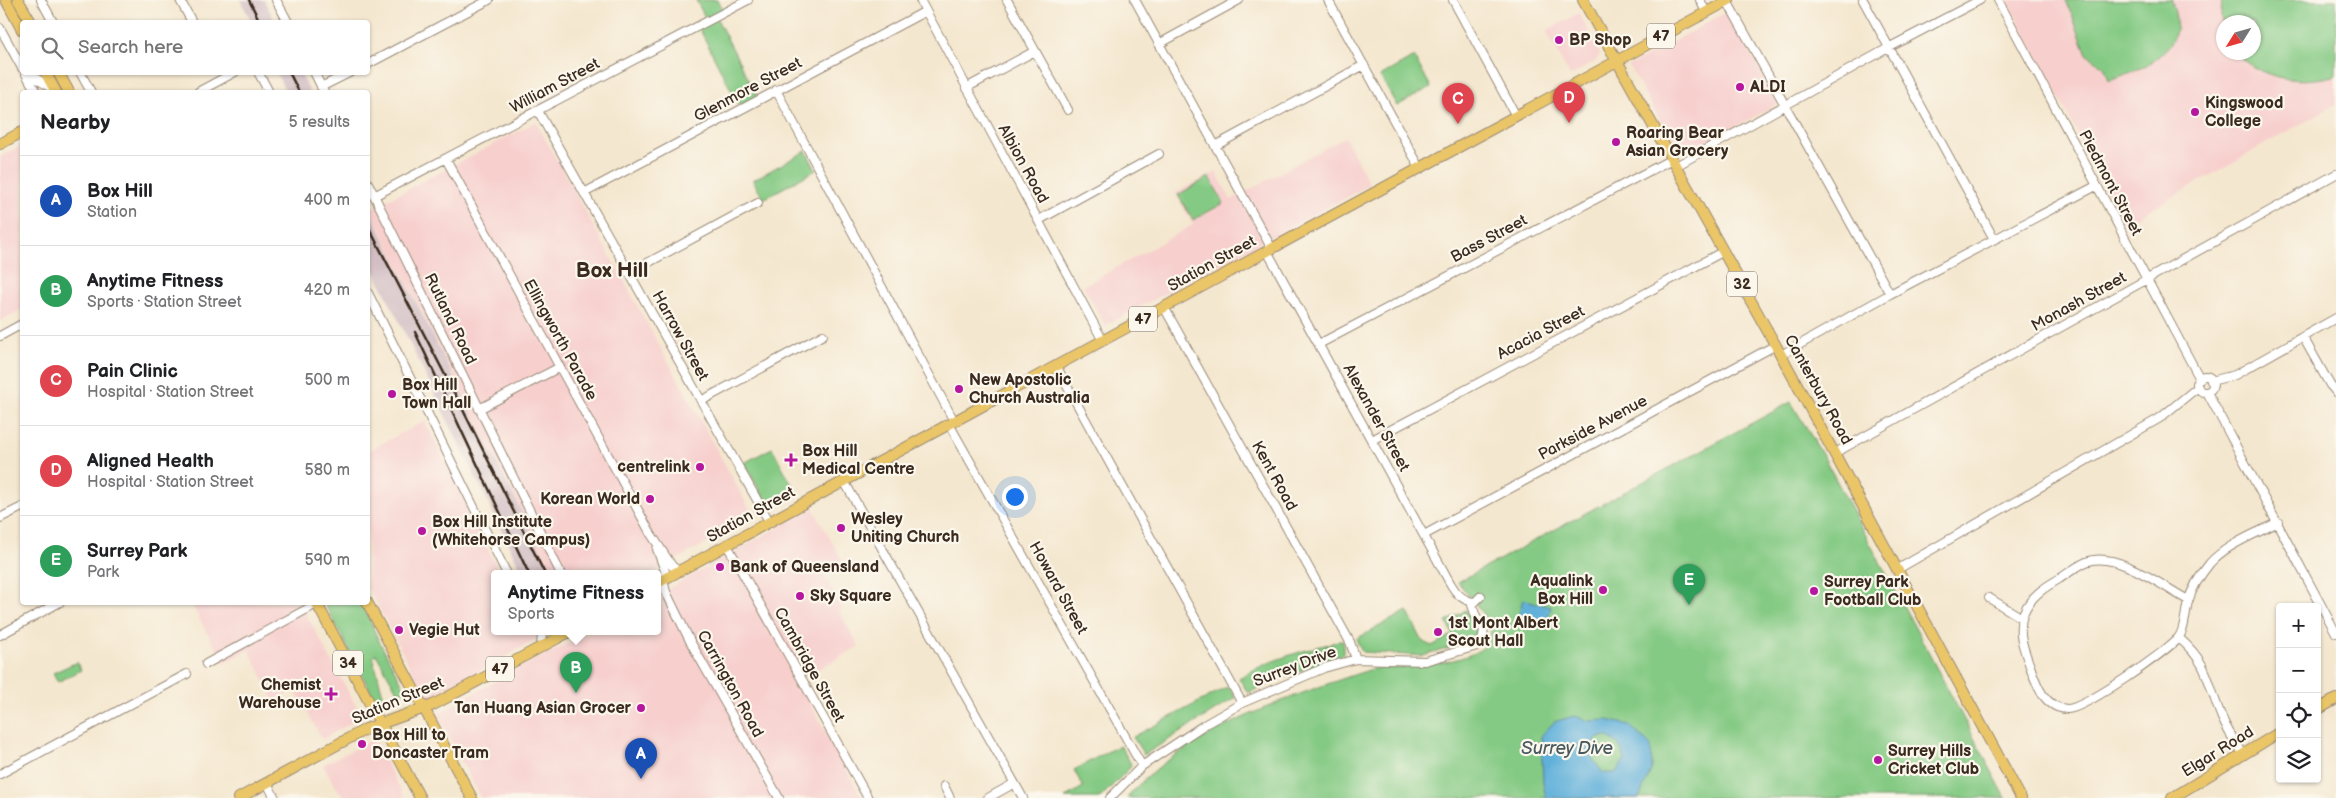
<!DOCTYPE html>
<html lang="en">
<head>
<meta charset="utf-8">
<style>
	body { margin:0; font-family:"Balsamiq Sans",sans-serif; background:#f2f2f2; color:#202124 }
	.controls { position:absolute; right:15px; bottom:15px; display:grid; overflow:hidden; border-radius:5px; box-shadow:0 1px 4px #0004 }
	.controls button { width:45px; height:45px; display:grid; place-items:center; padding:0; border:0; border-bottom:1px solid #e0e0e0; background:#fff; color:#202124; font:25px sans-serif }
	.compass { position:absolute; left:2216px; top:15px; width:45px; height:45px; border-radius:50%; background:#fff; box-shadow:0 1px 4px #0004; rotate:233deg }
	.you { position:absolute; left:1014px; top:496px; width:18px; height:18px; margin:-12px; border:4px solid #fff; border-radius:50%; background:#1a73e8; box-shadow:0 0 0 8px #1a73e833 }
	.badge { display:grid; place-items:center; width:32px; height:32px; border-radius:50%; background:#b45309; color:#fff; font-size:16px; font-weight:700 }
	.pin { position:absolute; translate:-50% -41px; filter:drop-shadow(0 1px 2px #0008) }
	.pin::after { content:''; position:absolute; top:26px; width:18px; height:15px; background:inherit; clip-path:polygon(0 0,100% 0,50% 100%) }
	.popup { position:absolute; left:491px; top:570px; width:170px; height:65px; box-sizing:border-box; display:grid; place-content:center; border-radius:5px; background:#fff; filter:drop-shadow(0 1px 4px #0005); font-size:16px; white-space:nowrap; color:#757577 }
	.popup b { font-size:19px; color:#202124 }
	.popup::after { content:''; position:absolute; left:50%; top:100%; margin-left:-10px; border:10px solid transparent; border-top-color:#fff }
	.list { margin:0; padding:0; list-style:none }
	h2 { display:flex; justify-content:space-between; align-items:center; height:65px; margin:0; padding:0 20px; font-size:21px }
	h2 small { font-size:16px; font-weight:400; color:#757577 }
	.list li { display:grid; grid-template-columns:32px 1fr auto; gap:15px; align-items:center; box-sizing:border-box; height:90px; padding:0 20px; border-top:1px solid #e0e0e0 }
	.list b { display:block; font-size:19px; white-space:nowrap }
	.list p { margin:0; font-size:16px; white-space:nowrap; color:#757577 }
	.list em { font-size:16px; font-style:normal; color:#757577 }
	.icon { flex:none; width:28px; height:28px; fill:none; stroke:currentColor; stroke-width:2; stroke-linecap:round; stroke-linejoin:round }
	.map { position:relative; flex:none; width:2336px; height:798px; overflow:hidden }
	.search { position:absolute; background:#fff; box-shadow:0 1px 4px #0004; left:20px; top:20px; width:350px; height:55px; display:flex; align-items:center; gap:12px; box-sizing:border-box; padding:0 18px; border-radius:5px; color:#757577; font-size:19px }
	.panel { position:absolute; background:#fff; box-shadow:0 1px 4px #0004; left:20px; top:90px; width:350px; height:515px; border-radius:5px }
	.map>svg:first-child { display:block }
	.built { fill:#f7d0ce; fill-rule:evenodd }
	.industrial { fill:#d2bec4 }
	.green { fill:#85ca84; stroke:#607a51 }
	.water { fill:#60b0da; stroke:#4e6d7c; fill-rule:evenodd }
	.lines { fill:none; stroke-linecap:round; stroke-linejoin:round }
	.minor-casing { stroke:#988876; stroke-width:10 }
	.major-casing { stroke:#988876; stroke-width:12 }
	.minor { stroke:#fff; stroke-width:8 }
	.major { stroke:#eac669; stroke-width:10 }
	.rail { stroke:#3b2a1e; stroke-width:2.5 }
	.poi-dot { fill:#b5179e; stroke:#fbf7ec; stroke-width:2 }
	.labels { text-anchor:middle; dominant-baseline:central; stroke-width:4.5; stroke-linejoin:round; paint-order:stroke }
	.shield { fill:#fbf7ec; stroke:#75685c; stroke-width:1 }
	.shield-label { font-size:15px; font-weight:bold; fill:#3b2a1e }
	.poi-label { font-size:16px; font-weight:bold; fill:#3b2a1e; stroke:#fbf7ec; text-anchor:start }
	.street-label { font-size:16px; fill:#3b2a1e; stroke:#fbf7ec }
	.water-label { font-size:18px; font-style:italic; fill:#485960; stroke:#fbf7ec }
	.district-label { font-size:21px; font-weight:bold; fill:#3b2a1e; stroke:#fbf7ec }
</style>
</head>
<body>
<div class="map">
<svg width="2336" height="798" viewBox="0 0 2336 798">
	<rect width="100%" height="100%" fill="#fbf7ec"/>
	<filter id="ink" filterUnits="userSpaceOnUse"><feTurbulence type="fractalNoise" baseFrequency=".02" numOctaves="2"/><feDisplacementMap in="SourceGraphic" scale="10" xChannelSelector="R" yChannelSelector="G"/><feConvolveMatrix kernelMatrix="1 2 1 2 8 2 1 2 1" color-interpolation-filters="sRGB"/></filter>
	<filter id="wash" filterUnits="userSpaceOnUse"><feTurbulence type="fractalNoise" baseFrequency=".0096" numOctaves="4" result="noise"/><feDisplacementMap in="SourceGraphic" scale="20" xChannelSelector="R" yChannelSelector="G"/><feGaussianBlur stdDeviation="1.12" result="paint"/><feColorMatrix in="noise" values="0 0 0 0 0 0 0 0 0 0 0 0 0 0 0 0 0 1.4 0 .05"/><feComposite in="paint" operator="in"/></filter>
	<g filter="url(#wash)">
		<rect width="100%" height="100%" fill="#f4e7cf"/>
		<!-- built -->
		<path class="built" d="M2007 0H2336V104L2126 223H2122L2070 119ZM2224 22H2254V52H2224Z
			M1728 11 1778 104 1680 156 1629 66Z
			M1579 13 1600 54 1596 61 1570 76 1546 31Z
			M536 122 754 517 650 574H553L370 209Z
			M1345 137 1370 185 1105 325 1083 286 1193 225 1176 193 1216 172 1231 200Z
			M22 145V309L0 321V157Z
			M425 421 500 574H495V632H538V634L534 641 427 699 368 587V451Z
			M813 508 842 560 822 571 842 610 839 612 859 646 798 681 862 798H481L442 724 438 723 436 719 437 714 513 671 591 632H657V595Z
			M191 603H300L362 717 322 739 295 690 274 700 249 650 224 663Z
			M370 741 375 742 405 798H345L334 784 323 765Z"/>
		<!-- industrial -->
		<path class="industrial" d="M240 0H264L275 22H252Z
			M276 73H300L310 92H286Z
			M368 206 369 209 553 574H523L368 258Z"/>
		<!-- green -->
		<path class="green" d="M696 0H717L724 12 716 17 758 98 740 107 698 26 707 21Z
			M2066 0H2173L2171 1C2192 49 2147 68 2109 80L2104 67 2087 54Z
			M2222 0H2336V75C2302 85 2261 80 2236 53L2254 52V22H2224L2223 31 2221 15Z
			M1414 57 1431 87 1397 106 1380 76Z
			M806 151 816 170 763 199 753 180Z
			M1209 177 1224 203 1193 220 1178 195Z
			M1791 402 1826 461 2006 798H1127C1176 736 1295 694 1369 670 1376 667 1387 669 1395 668 1416 667 1482 661 1490 639 1496 624 1467 594 1458 582Z
			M772 448 796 492 769 507 744 463Z
			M328 603H362L378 639 406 691H397L376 654 373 658 375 661 374 664C380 677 379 686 385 699L379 707 325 605Z
			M1466 610 1479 628 1478 637 1460 645 1423 656 1362 652 1356 639 1407 611 1423 642 1432 646 1453 634 1446 622Z
			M1343 640V654L1337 658 1288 675 1248 693 1239 678C1271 658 1307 650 1343 640Z
			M77 662 81 670 58 682 53 673Z
			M1229 686 1235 698 1144 755 1133 737Z
			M1120 745 1131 764 1129 769 1100 798H1065L1083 787 1074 770Z"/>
		<!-- water -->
		<path class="water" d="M1523 599 1551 607 1545 629 1517 621Z
			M1574 716 1590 721 1608 720 1629 725 1651 746 1652 768 1639 798H1546L1543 783 1541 736 1554 722ZM1606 736C1618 742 1621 746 1625 760L1615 773H1603L1592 758 1596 739Z"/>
	</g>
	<g filter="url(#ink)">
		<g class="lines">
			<!-- minor casing -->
			<g class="minor-casing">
				<path id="minor" d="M41 0 53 22
					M180 0 192 22
					M276 0 288 22
					M920 0 1103 341
					M1007 0 1068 110
					M1135 0 1272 249
					M1328 0 1420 168
					M1453 0 1516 116
					M1700 0 1706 12
					M1863 0 1994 239
					M1998 0 2200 379
					M1727 1 1890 294
					M0 28 22 68
					M1159 44 1239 0
					M368 64 489 0
					M26 72 53 89
					M80 72 91 92
					M258 72 269 92
					M314 72 324 92
					M26 74 36 92
					M321 87 351 72
					M966 88 1035 51
					M776 90 954 421
					M198 92 235 72
					M538 111 770 523
					M1215 146 1364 65
					M446 159 651 534 672 566 679 571
					M1676 166 1890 47 1980 0
					M368 183 561 574
					M584 193 926 11
					M374 196 748 0
					M1039 220 1159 154
					M1267 251 1444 572C1451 585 1457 599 1473 602
					M629 273 758 203
					M368 293 507 574
					M1164 307 1350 642 1356 659
					M0 336 22 324
					M2303 337 2330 385 2336 392
					M1319 344 1672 159
					M1781 355 1890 294 2096 186
					M1056 366 1242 703
					M2197 384a8 8 0 1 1 16 0a8 8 0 1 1-16 0Z
					M2211 381 2235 375 2336 318
					M2207 392 2336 633
					M701 401 823 335
					M479 409 560 367
					M949 424 1142 766
					M1372 440 1724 251
					M1835 453 2336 174
					M844 481 1023 798
					M0 518 22 507
					M1424 535 1776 345
					M727 545 868 798
					M657 549 665 571 663 580 666 592 691 643 779 798
					M1898 569 2160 418 2198 387
					M1989 598 2022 618
					M2188 600C2162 586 2118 552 2089 561 2079 564 2069 573 2059 579 2045 587 2031 596 2024 612 2016 633 2024 649 2031 669 2037 686 2045 708 2067 709 2083 710 2166 652 2178 638 2185 631 2185 612 2188 602 2192 588 2201 574 2210 563 2227 544 2256 534 2278 522
					M0 635 60 602
					M2179 638C2212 666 2207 686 2223 720 2228 732 2236 743 2243 754
					M541 647 542 632
					M206 664 320 602
					M0 774 187 674
					M267 783 275 798
					M944 786 950 798
					M988 798 1013 784
					M1110 798 1142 766 1204 725 1242 703 1324 668 1356 659 1425 661 1477 646 1482 641 1484 630 1475 614 1472 605 1481 596"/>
			</g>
			<!-- major casing -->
			<g class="major-casing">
				<path id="major" d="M6 0 22 30
					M18 0 31 22
					M1583 0 1781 355 2021 798
					M45 72 56 92
					M58 72 69 92
					M0 144 22 132
					M657 583 1729 0
					M316 602 420 798
					M367 602 472 798
					M2317 710 2336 699
					M239 798 366 729 433 705 569 632
					M2172 798 2280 732"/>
			</g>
			<!-- minor -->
			<use href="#minor" class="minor"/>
			<!-- major -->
			<use href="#major" class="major"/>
			<!-- rail -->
			<path class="rail" d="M249 0 260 22
				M289 72 299 92
				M368 226 457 398 545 574
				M415 332 529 574"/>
		</g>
	</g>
	<!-- markers -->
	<g class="poi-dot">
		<circle cx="1559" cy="40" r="5"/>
		<circle cx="1740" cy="87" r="5"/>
		<circle cx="2195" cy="112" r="5"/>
		<circle cx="1616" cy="142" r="5"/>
		<circle cx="959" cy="389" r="5"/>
		<circle cx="392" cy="394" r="5"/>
		<path d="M788.5 452.5h5v5h5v5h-5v5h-5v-5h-5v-5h5z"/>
		<circle cx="700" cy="467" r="5"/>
		<circle cx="650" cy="499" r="5"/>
		<circle cx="841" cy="528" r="5"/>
		<circle cx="422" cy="531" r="5"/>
		<circle cx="720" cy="567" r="5"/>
		<circle cx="1603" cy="590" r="5"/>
		<circle cx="1814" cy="591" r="5"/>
		<circle cx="800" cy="596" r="5"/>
		<circle cx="399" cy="630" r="5"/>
		<circle cx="1438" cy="632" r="5"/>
		<path d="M328.5 686.5h5v5h5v5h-5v5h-5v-5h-5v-5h5z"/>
		<circle cx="641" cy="708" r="5"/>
		<circle cx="362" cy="744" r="5"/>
		<circle cx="1878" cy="760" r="5"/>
	</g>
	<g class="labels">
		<!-- shield labels -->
		<g class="shield">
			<rect x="1647" y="23.5" width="28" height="25" rx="4"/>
			<rect x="1727" y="271.5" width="30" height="25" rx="4"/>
			<rect x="1129" y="306.5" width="28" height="25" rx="4"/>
			<rect x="333" y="650.5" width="30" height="25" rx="4"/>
			<rect x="486" y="656.5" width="28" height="25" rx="4"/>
		</g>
		<g class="shield-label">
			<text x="1661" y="36">47</text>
			<text x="1742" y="284">32</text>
			<text x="1143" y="319">47</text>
			<text x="348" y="663">34</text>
			<text x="500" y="669">47</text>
		</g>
		<!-- poi labels -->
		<g class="poi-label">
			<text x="1569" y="40">BP Shop</text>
			<text x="1750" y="87">ALDI</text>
			<text x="2205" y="103">Kingswood<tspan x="2205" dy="18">College</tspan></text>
			<text x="1626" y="133">Roaring Bear<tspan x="1626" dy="18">Asian Grocery</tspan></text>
			<text x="969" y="380">New Apostolic<tspan x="969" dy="18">Church Australia</tspan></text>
			<text x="402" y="385">Box Hill<tspan x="402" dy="18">Town Hall</tspan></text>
			<text x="802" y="451">Box Hill<tspan x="802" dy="18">Medical Centre</tspan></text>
			<text x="690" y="467" text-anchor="end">centrelink</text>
			<text x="640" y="499" text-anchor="end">Korean World</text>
			<text x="851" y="519">Wesley<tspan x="851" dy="18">Uniting Church</tspan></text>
			<text x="432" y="522">Box Hill Institute<tspan x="432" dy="18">(Whitehorse Campus)</tspan></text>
			<text x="730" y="567">Bank of Queensland</text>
			<text x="1593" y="581" text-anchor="end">Aqualink<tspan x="1593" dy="18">Box Hill</tspan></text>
			<text x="1824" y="582">Surrey Park<tspan x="1824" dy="18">Football Club</tspan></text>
			<text x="810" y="596">Sky Square</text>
			<text x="1448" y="623">1st Mont Albert<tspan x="1448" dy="18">Scout Hall</tspan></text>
			<text x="409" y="630">Vegie Hut</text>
			<text x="321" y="685" text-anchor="end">Chemist<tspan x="321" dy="18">Warehouse</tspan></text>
			<text x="631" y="708" text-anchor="end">Tan Huang Asian Grocer</text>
			<text x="372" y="735">Box Hill to<tspan x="372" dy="18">Doncaster Tram</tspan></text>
			<text x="1888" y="751">Surrey Hills<tspan x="1888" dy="18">Cricket Club</tspan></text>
		</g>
		<!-- street labels -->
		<g class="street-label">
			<text transform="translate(555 86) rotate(-28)">William Street</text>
			<text transform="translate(748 90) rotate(-28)">Glenmore Street</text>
			<text transform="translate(1023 164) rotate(61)">Albion Road</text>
			<text transform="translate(2110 183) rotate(62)">Piedmont Street</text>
			<text transform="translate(1489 239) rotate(-28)">Bass Street</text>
			<text transform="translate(1212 264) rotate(-29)">Station Street</text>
			<text transform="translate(2079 302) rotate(-29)">Monash Street</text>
			<text transform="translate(450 319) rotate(64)">Rutland Road</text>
			<text transform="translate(1541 333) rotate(-28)">Acacia Street</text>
			<text transform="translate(680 336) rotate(61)">Harrow Street</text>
			<text transform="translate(560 340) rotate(61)">Ellingworth Parade</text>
			<text transform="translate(1818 390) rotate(61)">Canterbury Road</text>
			<text transform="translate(1376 418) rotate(61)">Alexander Street</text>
			<text transform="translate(1593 428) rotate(-28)">Parkside Avenue</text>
			<text transform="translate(1274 476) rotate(61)">Kent Road</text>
			<text transform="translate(751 515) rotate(-29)">Station Street</text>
			<text transform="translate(1058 588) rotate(61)">Howard Street</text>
			<text transform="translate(809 665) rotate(61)">Cambridge Street</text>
			<text transform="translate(1295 667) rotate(-21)">Surrey Drive</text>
			<text transform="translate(730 684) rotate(61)">Carrington Road</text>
			<text transform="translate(398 701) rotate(-23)">Station Street</text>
			<text transform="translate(2218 752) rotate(-32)">Elgar Road</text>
		</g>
		<!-- water labels -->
		<g class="water-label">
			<text x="1567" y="748">Surrey Dive</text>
		</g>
		<!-- district labels -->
		<g class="district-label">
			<text x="612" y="270">Box Hill</text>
		</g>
	</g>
</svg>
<div class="controls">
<button>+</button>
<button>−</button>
<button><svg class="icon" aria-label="locate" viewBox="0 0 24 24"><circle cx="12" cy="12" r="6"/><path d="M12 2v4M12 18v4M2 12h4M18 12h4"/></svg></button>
<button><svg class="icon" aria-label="layers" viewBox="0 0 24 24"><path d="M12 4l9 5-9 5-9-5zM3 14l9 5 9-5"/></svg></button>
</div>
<svg class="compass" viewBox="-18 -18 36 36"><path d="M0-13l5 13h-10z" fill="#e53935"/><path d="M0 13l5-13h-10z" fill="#757577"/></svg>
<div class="you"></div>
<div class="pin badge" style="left:641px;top:779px;background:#1a4fb4">A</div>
<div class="pin badge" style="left:576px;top:693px;background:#2e9e5b">B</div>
<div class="popup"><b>Anytime Fitness</b>Sports</div>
<div class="pin badge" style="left:1458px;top:124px;background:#e0444e">C</div>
<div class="pin badge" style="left:1569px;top:123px;background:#e0444e">D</div>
<div class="pin badge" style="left:1689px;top:605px;background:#2e9e5b">E</div>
<div class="search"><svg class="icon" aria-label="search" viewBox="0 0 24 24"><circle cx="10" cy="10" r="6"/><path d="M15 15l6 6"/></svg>Search here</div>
<section class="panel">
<h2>Nearby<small>5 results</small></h2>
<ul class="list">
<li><span class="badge" style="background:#1a4fb4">A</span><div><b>Box Hill</b><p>Station</p></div><em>400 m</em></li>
<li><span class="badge" style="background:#2e9e5b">B</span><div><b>Anytime Fitness</b><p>Sports · Station Street</p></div><em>420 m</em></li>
<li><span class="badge" style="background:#e0444e">C</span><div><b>Pain Clinic</b><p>Hospital · Station Street</p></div><em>500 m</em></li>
<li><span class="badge" style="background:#e0444e">D</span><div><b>Aligned Health</b><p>Hospital · Station Street</p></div><em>580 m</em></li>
<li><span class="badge" style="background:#2e9e5b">E</span><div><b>Surrey Park</b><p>Park</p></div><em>590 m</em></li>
</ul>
</section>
</div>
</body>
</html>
